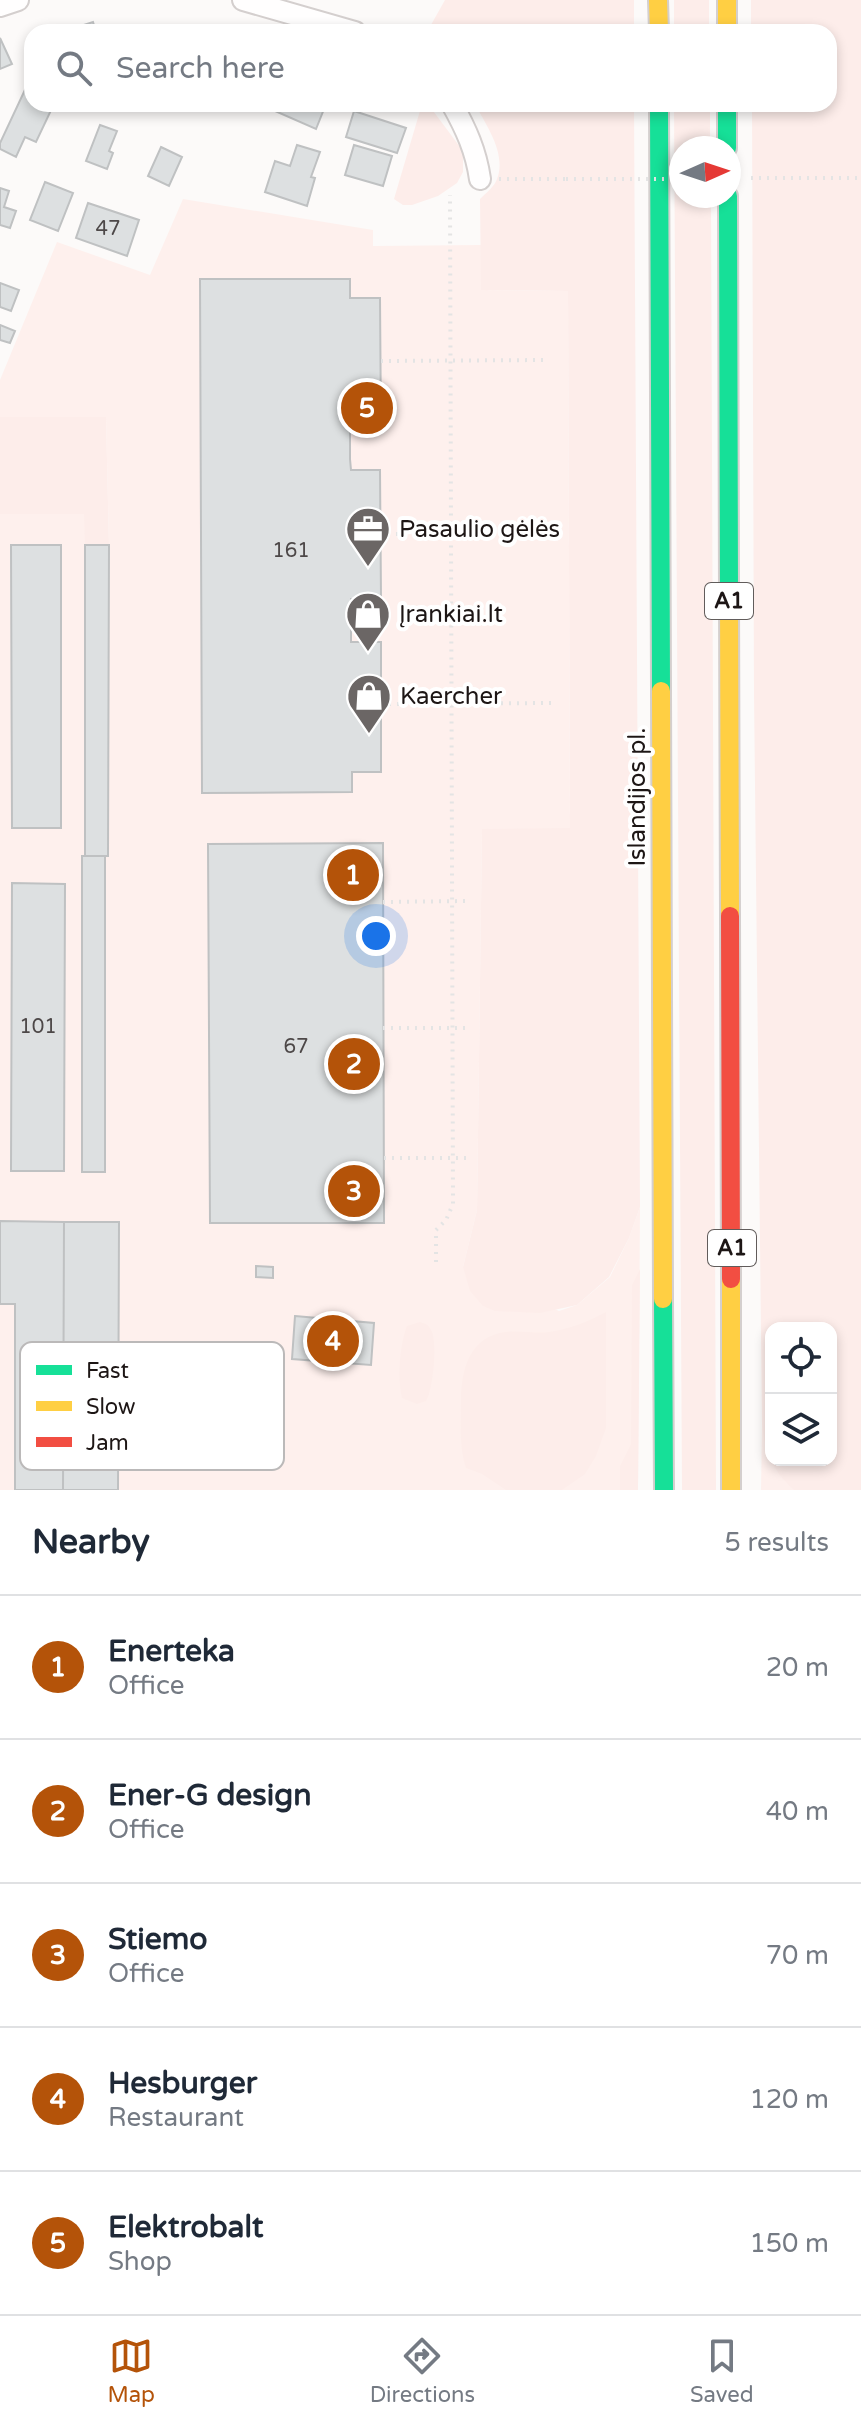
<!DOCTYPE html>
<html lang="en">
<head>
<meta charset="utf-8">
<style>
	body { margin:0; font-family:"Varela Round",sans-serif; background:#f2f2f3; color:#1f2937 }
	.controls { position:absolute; right:24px; bottom:24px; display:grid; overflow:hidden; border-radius:16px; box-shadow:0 4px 12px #0003 }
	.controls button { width:72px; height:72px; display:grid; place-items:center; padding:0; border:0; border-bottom:2px solid #e0e1e3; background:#fff; color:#1f2937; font:40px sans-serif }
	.compass { position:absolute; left:669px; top:136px; width:72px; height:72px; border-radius:50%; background:#fff; box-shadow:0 4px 12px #0003; rotate:87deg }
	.you { position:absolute; left:376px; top:936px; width:28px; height:28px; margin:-20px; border:6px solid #fff; border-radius:50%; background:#1a73e8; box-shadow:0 0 0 12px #1a73e833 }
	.badge { display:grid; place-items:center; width:52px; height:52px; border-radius:50%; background:#b45309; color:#fff; font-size:26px; font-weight:700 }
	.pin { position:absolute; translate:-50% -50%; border:4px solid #fff; box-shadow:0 2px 8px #0006 }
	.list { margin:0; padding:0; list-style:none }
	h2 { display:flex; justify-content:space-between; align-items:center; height:104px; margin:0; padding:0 32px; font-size:34px }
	h2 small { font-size:26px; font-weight:400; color:#747a83 }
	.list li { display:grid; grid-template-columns:52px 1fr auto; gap:24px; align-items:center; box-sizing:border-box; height:144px; padding:0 32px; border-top:2px solid #e0e1e3 }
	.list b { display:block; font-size:30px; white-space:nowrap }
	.list p { margin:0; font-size:26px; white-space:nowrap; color:#747a83 }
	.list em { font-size:26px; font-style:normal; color:#747a83 }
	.icon { flex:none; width:44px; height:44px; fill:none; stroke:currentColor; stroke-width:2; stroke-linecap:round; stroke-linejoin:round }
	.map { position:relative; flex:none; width:861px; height:1490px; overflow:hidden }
	.search { position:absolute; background:#fff; box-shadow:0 4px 12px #0003; left:24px; right:24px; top:24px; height:88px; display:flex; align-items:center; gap:20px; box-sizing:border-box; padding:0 28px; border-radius:24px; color:#747a83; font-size:30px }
	.sheet { height:824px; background:#fff }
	nav { display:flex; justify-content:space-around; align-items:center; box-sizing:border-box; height:112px; border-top:2px solid #e0e1e3; background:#fff; font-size:22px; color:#747a83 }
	nav a { display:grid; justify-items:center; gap:4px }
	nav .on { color:#b45309 }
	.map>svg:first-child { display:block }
	.built { fill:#fef0ed }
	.green { fill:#fdedea; fill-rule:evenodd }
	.building { fill:#dde0e1; stroke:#bfc1c2; stroke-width:2 }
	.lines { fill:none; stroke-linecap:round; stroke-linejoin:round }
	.street-casing { stroke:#d4cfce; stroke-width:24 }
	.fast-casing { stroke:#d4cfce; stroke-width:22 }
	.slow-casing { stroke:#d4cfce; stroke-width:22 }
	.jam-casing { stroke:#d4cfce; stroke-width:22 }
	.path { stroke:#e4e4e4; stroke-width:4; stroke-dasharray:2 6; stroke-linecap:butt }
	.street { stroke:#fffefe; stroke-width:20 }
	.fast { stroke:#16e098; stroke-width:18 }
	.slow { stroke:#ffcf43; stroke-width:18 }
	.jam { stroke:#f24e42; stroke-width:18 }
	.path-bridge { stroke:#e4e4e4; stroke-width:4; stroke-dasharray:2 6; stroke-linecap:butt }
	.labels { text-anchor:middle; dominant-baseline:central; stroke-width:8; stroke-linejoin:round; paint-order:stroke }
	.number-label { font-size:20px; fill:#4d4848 }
	.shield { fill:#fff; stroke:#615c5b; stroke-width:2 }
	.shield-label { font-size:22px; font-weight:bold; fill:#1d1615 }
	.poi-label { font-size:24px; fill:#1d1615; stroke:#fff; text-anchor:start }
	.street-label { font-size:24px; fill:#1d1615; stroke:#fff }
	.key { fill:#fff; stroke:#bbb9b9; stroke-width:2 }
	.key-label { font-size:22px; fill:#1d1615 }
</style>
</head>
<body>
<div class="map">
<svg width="861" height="1490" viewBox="0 0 861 1490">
	<rect width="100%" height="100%" fill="#fcfaf9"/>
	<!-- built -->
	<path class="built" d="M183 199 373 230V246L481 245V290L568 291 570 829 482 830 477 1210 463 1267 559 1311 577 1305 610 1277 629 1238 640 1207 638 1490H0V514H84L109 545 106 417H0V380L57 242 150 275Z
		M762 1425 771 1435V1460L861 1488V1490H761Z"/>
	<!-- green -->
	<path class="green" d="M445 0H634V32H427Z
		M674 0H709V32H674Z
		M751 0H861V1490H794C773 1471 765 1452 762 1425L754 694 752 104H829V32H751ZM771 1328H831V1460H771Z
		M422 104H428L463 151V172L457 183 438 196 412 205H403L394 199Z
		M475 104H634L640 1207 629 1238 609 1277 577 1305 540 1313 495 1311 483 1306 470 1291 463 1267 477 1210 482 829 570 828 568 291 481 290 480 199C486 193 495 186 497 179 507 154 486 125 475 104Z
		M674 104H710V148H681V196H711L716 1490H682Z
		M0 417H106L109 545H85L84 514H0Z
		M640 1269 638 1490H620V1466L631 1444 632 1285Z
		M606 1312V1428L596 1456 585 1474 562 1490H506L482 1474 466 1468C459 1446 461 1425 461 1401 461 1371 469 1336 506 1332 520 1330 535 1334 549 1332 570 1329 587 1322 606 1312Z
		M420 1322C426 1324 428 1324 431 1330 438 1341 433 1391 426 1401L417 1404 402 1398C397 1379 400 1343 407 1326Z"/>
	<!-- building -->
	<path class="building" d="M93 22 96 32H62Z
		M0 38 12 64 0 69Z
		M31 77 32 104H54L36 142 25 137 16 157 0 149V143Z
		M278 104H326L316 129 275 111Z
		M354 111 406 128 397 153 346 137Z
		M100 125 117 131 109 151 113 153 107 169 86 161Z
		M297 145 320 152 311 177 315 178 307 206 265 192 275 161 290 166Z
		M354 145 392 156 383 186 345 175Z
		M161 147 182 157 169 186 148 176Z
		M45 182 73 193 58 231 30 220Z
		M0 188 9 191 4 207 16 211 10 228 0 225Z
		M88 203 139 220 127 256 76 238Z
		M200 279H350V298H380L381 429H350V459L351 470H380L381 599H351V642H381V772H352V792L202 793Z
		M0 283 19 290 11 311 0 307Z
		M0 325 15 331 10 343 0 340Z
		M11 545H61V828H12Z
		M85 545H109L108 856H85Z
		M383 843 384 1223H210L208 844Z
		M82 856H105V1172H82Z
		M12 883 65 884 64 1171H11Z
		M0 1221 64 1222 63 1490H15V1304H0Z
		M64 1222H119L118 1490H63Z
		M256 1266 273 1267V1278L256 1277Z
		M295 1316 374 1323 371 1365 292 1359Z"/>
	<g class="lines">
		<!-- street casing -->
		<g class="street-casing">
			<path id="street" d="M243 0 355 32
				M0 6 18 0
				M452 104C466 129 476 151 480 179"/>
		</g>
		<!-- fast casing -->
		<g class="fast-casing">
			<path id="fast" d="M659 104 661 691
				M727 104V148
				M728 196 729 598
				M663 1299 664 1490"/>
		</g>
		<!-- slow casing -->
		<g class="slow-casing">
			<path id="slow" d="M658 0 659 32
				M727 0V32
				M729 598 730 916
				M661 691 663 1299
				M731 1279V1490"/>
		</g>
		<!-- jam casing -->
		<g class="jam-casing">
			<path id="jam" d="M730 916 731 1279"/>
		</g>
		<!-- path -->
		<path class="path" d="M751 178H861
			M499 179H566
			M381 361 547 360
			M380 534 549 533
			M381 704 551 703
			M383 902 466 901
			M383 1028H467
			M384 1158H467
			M436 1262V1230L446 1220 453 1204 450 195"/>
		<!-- street -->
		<use href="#street" class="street"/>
		<!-- fast -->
		<use href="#fast" class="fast"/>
		<!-- slow -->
		<use href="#slow" class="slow"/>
		<!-- jam -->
		<use href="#jam" class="jam"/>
		<!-- path-bridge -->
		<path class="path-bridge" d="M566 179H681"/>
	</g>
	<!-- icons -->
	<defs>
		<g id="office-pin" transform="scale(2.3)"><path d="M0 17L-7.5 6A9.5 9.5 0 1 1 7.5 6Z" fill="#6b6665" stroke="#fff"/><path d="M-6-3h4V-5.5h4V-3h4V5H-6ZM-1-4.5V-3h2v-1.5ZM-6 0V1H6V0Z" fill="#fff"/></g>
		<g id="shop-pin" transform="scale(2.3)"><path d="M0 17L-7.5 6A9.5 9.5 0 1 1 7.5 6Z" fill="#6b6665" stroke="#fff"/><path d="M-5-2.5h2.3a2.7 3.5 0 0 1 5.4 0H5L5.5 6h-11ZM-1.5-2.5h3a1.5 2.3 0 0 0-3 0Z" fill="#fff"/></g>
	</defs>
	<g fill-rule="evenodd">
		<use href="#office-pin" x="368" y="529"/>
		<use href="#shop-pin" x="368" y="614"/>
		<use href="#shop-pin" x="369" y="696"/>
	</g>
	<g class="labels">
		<!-- number labels -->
		<g class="number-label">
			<text x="108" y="229">47</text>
			<text x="291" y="551">161</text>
			<text x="38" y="1027">101</text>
			<text x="296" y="1047">67</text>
		</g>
		<!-- shield labels -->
		<g class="shield">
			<rect x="705" y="583" width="48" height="36" rx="6"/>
			<rect x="708" y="1230" width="48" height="36" rx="6"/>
		</g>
		<g class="shield-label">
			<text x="729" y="601">A1</text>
			<text x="732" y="1248">A1</text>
		</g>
		<!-- poi labels -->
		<g class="poi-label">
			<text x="399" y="529">Pasaulio gėlės</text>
			<text x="399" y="614">Įrankiai.lt</text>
			<text x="400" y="696">Kaercher</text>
		</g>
		<!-- street labels -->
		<g class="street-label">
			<text transform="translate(637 797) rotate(-90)">Islandijos pl.</text>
		</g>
	</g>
	<!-- legend -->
	<rect x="20" y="1342" width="264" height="128" rx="12" class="key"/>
	<rect x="36" y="1365" width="36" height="10" fill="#16e098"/>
	<rect x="36" y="1401" width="36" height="10" fill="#ffcf43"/>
	<rect x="36" y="1437" width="36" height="10" fill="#f24e42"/>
	<g class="key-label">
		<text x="86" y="1378">Fast</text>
		<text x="86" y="1414">Slow</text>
		<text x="86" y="1450">Jam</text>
	</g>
</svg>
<div class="controls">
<button><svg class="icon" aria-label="locate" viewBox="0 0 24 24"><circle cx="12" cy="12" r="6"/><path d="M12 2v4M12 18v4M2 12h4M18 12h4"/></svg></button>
<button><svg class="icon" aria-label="layers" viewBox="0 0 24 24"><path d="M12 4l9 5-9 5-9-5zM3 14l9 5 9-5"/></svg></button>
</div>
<svg class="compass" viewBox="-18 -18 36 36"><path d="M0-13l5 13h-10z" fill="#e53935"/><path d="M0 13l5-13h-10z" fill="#747a83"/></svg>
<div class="you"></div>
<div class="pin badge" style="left:353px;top:875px">1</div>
<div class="pin badge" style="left:354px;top:1064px">2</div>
<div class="pin badge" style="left:354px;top:1191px">3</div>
<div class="pin badge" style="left:333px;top:1341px">4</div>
<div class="pin badge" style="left:367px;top:408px">5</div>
<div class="search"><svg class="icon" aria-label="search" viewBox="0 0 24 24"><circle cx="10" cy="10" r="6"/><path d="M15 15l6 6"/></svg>Search here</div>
</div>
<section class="sheet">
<h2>Nearby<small>5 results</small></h2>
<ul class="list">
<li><span class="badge">1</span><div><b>Enerteka</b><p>Office</p></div><em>20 m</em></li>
<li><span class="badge">2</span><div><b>Ener-G design</b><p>Office</p></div><em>40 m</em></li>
<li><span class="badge">3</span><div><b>Stiemo</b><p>Office</p></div><em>70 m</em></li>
<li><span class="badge">4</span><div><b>Hesburger</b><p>Restaurant</p></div><em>120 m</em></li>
<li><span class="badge">5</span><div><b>Elektrobalt</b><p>Shop</p></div><em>150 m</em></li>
</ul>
</section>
<nav>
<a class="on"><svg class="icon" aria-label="map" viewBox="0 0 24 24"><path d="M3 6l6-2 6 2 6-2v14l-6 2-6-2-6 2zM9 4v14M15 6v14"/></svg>Map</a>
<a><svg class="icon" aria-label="directions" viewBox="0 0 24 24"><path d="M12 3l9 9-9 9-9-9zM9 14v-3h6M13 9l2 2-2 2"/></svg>Directions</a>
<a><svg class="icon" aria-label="saved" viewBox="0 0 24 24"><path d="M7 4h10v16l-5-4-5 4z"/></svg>Saved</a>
</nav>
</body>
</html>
